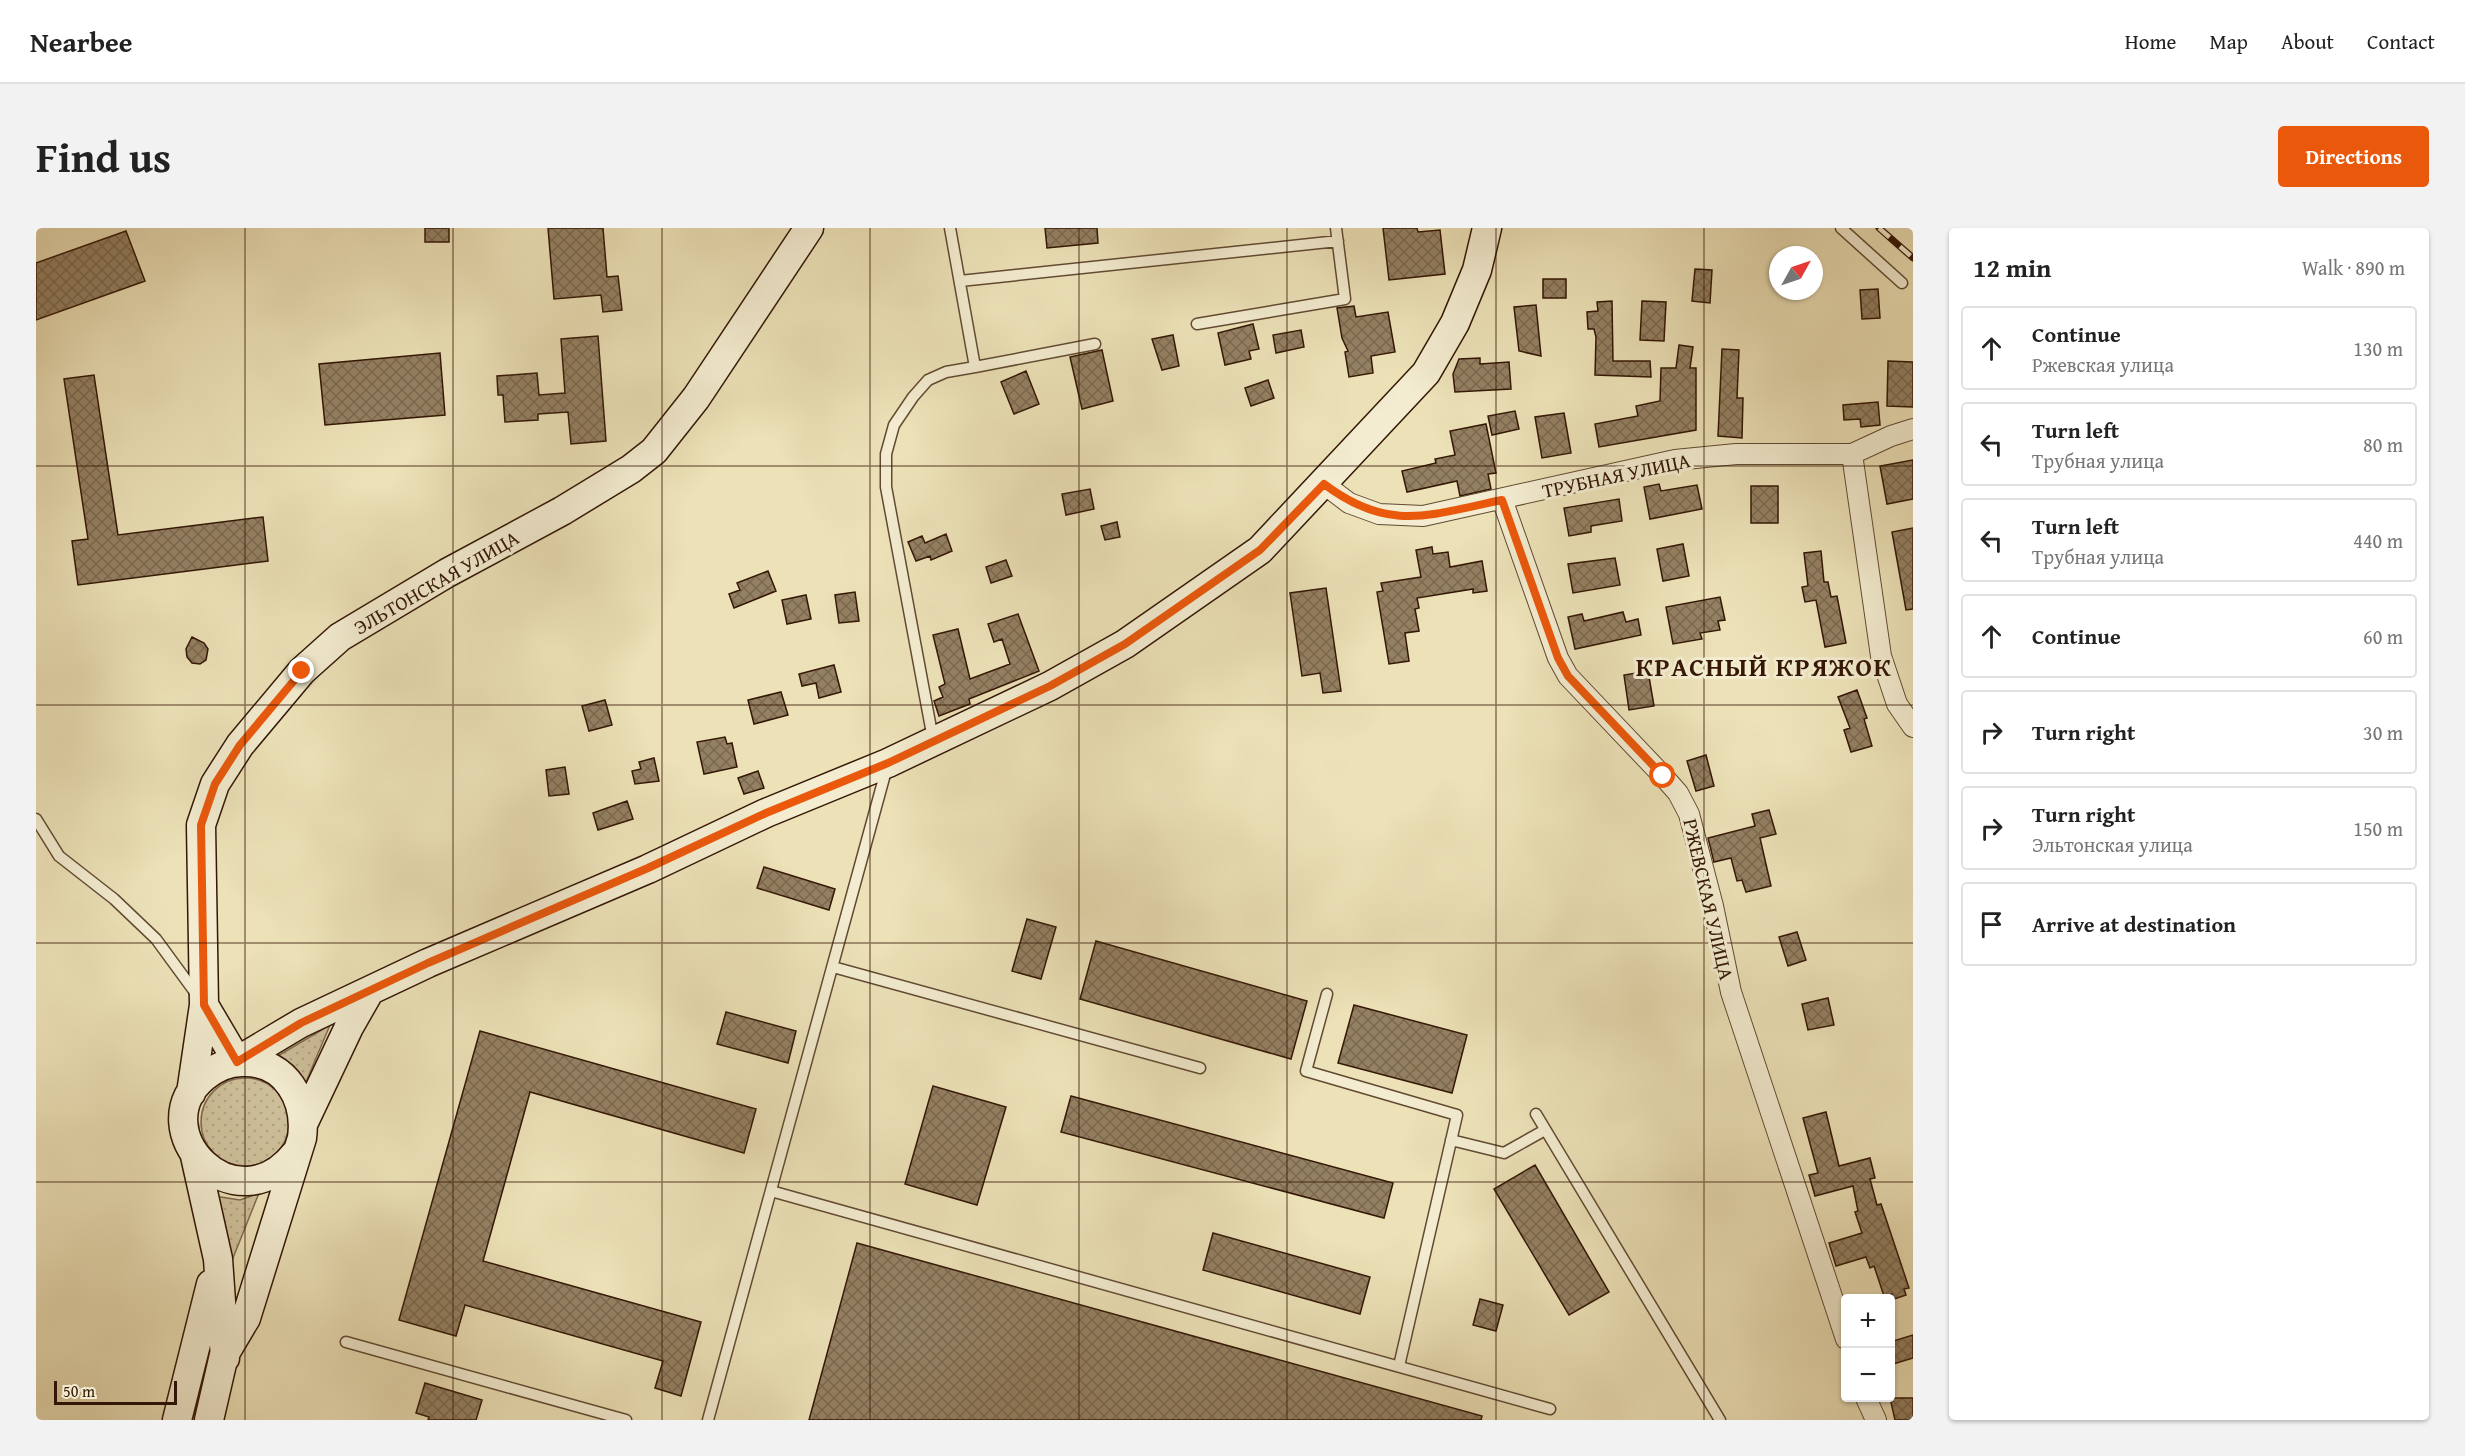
<!DOCTYPE html>
<html lang="en">
<head>
<meta charset="utf-8">
<style>
	body { margin:0; font-family:"Gentium Book Plus",serif; background:#f2f2f2; color:#222 }
	.controls { position:absolute; right:18px; bottom:18px; display:grid; overflow:hidden; border-radius:6px; box-shadow:0 2px 4px #0004 }
	.controls button { width:54px; height:54px; display:grid; place-items:center; padding:0; border:0; border-bottom:2px solid #e0e0e0; background:#fff; color:#222; font:30px sans-serif }
	.compass { position:absolute; left:1733px; top:18px; width:54px; height:54px; border-radius:50%; background:#fff; box-shadow:0 2px 4px #0004; rotate:50deg }
	.scale { position:absolute; left:18px; bottom:15px; width:123px; box-sizing:border-box; padding-left:6px; border:3px solid #341705; border-top:0; font-size:16px; line-height:21px; white-space:nowrap; color:#341705; -webkit-text-stroke:4px #f3ecd0; paint-order:stroke }
	.stop { position:absolute; width:18px; height:18px; margin:-14px; border:4px solid #ea580c; border-radius:50%; background:#fff }
	.stop.end { background:#ea580c; border-color:#fff; box-shadow:0 2px 6px #0008 }
	.list { margin:0; padding:0; list-style:none }
	h2 { display:flex; justify-content:space-between; align-items:center; height:78px; margin:0; padding:0 24px; font-size:26px }
	h2 small { font-size:20px; font-weight:400; color:#767676 }
	.list li { display:grid; grid-template-columns:39px 1fr auto; gap:18px; align-items:center; box-sizing:border-box; height:84px; margin:0 12px 12px; padding:0 12px; border:2px solid #e0e0e0; border-radius:6px }
	.list b { display:block; font-size:22px; white-space:nowrap }
	.list p { margin:0; font-size:20px; white-space:nowrap; color:#767676 }
	.list em { font-size:20px; font-style:normal; color:#767676 }
	.icon { flex:none; width:33px; height:33px; fill:none; stroke:currentColor; stroke-width:2; stroke-linecap:round; stroke-linejoin:round }
	.map { position:relative; flex:none; width:1877px; height:1192px; overflow:hidden; border-radius:6px }
	header { display:flex; align-items:center; gap:36px; box-sizing:border-box; height:84px; padding:0 30px; background:#fff; border-bottom:2px solid #e0e0e0 }
	header strong { font-size:28px }
	nav { display:flex; gap:33px; margin-inline-start:auto; font-size:21px }
	.intro { display:flex; align-items:center; justify-content:space-between; box-sizing:border-box; height:144px; padding:0 36px }
	h1 { margin:0; font-size:42px }
	.button { padding:15px 27px; border-radius:6px; background:#ea580c; color:#fff; font-size:21px; font-weight:700 }
	main { display:flex; gap:36px; padding:0 36px }
	aside { flex:1; background:#fff; border-radius:6px; box-shadow:0 2px 4px #0004 }
	.map>svg:first-child { display:block }
	.grass { fill:url(#grass-dots); stroke:#806b4f; stroke-width:1.5 }
	.building { fill:url(#building-cross-hatch); stroke:#341705; stroke-width:1.5 }
	.lines { fill:none; stroke-linecap:round; stroke-linejoin:round }
	.lane-casing { stroke:#624a32; stroke-width:13 }
	.street-casing { stroke:#624a32; stroke-width:22 }
	.secondary-casing { stroke:#341705; stroke-width:31 }
	.lane { stroke:#f3ecd0; stroke-width:10 }
	.street { stroke:#f3ecd0; stroke-width:20 }
	.secondary { stroke:#f3ecd0; stroke-width:28 }
	.rail-casing { stroke:#341705; stroke-width:7 }
	.rail { stroke:#f3ecd0; stroke-width:4.5; stroke-dasharray:14; stroke-linecap:butt }
	.route { stroke:#ea580c; stroke-width:8 }
	.grid { fill:none; stroke:#341705; stroke-width:1.5; stroke-opacity:0.55 }
	.labels { text-anchor:middle; dominant-baseline:central; stroke-width:6; stroke-linejoin:round; paint-order:stroke }
	.street-label { font-size:20px; fill:#341705; stroke:#f3ecd0 }
	.district-label { font-size:26px; font-weight:bold; letter-spacing:1.5px; fill:#341705; stroke:#f3ecd0 }
</style>
</head>
<body>
<header>
<strong>Nearbee</strong>
<nav><a>Home</a><a>Map</a><a>About</a><a>Contact</a></nav>
</header>
<div class="intro"><h1>Find us</h1><a class="button">Directions</a></div>
<main>
<div class="map">
<svg width="1877" height="1192" viewBox="0 0 1877 1192">
	<defs>
		<pattern id="grass-dots" width="8" height="8" patternUnits="userSpaceOnUse" patternTransform="scale(1.5)"><rect width="8" height="8" fill="#cdbf99"/><path d="M2 2h.1M6 6h.1" fill="none" stroke="#b1a382" stroke-width="1.8" stroke-linecap="round"/></pattern>
		<pattern id="building-cross-hatch" width="8" height="8" patternUnits="userSpaceOnUse" patternTransform="scale(1.5)"><rect width="8" height="8" fill="#948062"/><path d="M0 0l8 8M0 8l8-8" fill="none" stroke="#7a684f"/></pattern>
	</defs>
	<rect width="100%" height="100%" fill="#ece1b7"/>
	<filter id="stains"><feTurbulence type="fractalNoise" baseFrequency=".00333" numOctaves="4"/><feColorMatrix values="0 0 0 0 .2 0 0 0 0 .09 0 0 0 0 .02 0 0 0 .5 -.17"/></filter>
	<radialGradient id="worn" r=".72"><stop offset=".6" stop-color="#630" stop-opacity="0"/><stop offset="1" stop-color="#630" stop-opacity=".3"/></radialGradient>
	<!-- grass -->
	<path class="grass" d="M294 797 267 861 235 832Z
		M165 894a44 44 0 1 1 88 0a44 44 0 1 1-88 0Z
		M223 965 193 1040 178 968 204 972Z"/>
	<!-- building -->
	<path class="building" d="M389 0H413V14H389Z
		M512 0H567L571 49 582 48 586 82 567 84 565 67 518 71Z
		M1009 0H1061L1062 15 1011 20Z
		M1347 0H1381L1382 4 1404 2 1409 46 1353 52Z
		M90 3 109 53 0 92V35Z
		M1659 41 1676 42 1674 75 1656 73Z
		M1507 51H1530V70H1507Z
		M1842 61 1844 90 1826 91 1824 62Z
		M1576 73 1577 133H1614L1615 149 1559 147 1560 109 1558 101H1552L1551 84 1562 83 1561 74Z
		M1606 73 1630 74 1628 113 1604 112Z
		M1500 77 1505 128 1483 123 1478 79Z
		M1318 78 1320 89 1352 84 1359 124 1335 128 1337 145 1313 149 1309 124 1312 123 1306 110 1301 80Z
		M1217 96 1223 121 1213 123 1215 131 1189 137 1182 105Z
		M1265 102 1268 119 1240 125 1237 107Z
		M1137 107 1143 138 1126 142 1116 111Z
		M562 108 570 213 535 216 532 184 502 186V192L469 194 467 167H462L461 148 501 145 503 167 529 165 525 111Z
		M1643 117 1657 119 1654 140H1660V202L1563 219 1559 196 1602 188 1600 178 1624 173 1625 140H1640Z
		M1686 121 1703 122 1701 170H1707L1706 210 1682 208Z
		M1066 122 1077 173 1046 181 1034 129Z
		M404 125 409 187 289 197 283 136Z
		M1444 130V136L1473 134 1475 161 1419 164 1417 146 1423 131Z
		M1852 133 1877 134V179L1851 178Z
		M990 143 1003 176 978 186 965 154Z
		M58 147 82 307 227 289 232 333 42 357 36 313 52 311 28 151Z
		M1232 152 1238 170 1215 178 1209 160Z
		M1842 174 1844 197 1825 199 1824 191 1808 192 1807 177Z
		M1479 183 1483 201 1456 207 1452 188Z
		M1528 185 1535 225 1506 230 1499 189Z
		M1450 196 1460 245 1452 246 1455 261 1424 268 1421 253 1371 264 1366 243 1400 235 1399 231 1419 227 1414 203Z
		M1877 232V271L1851 276 1844 238Z
		M1623 256 1625 263 1661 257 1666 281 1614 291 1608 259Z
		M1715 258H1742V295H1715Z
		M1054 261 1058 281 1030 287 1026 266Z
		M1583 271 1586 293 1555 298V304L1533 308 1528 280Z
		M1081 294 1084 309 1069 312 1065 298Z
		M1877 300V381L1870 382 1856 304Z
		M910 306 916 323 895 332 894 328 880 333 872 314 886 308 889 315Z
		M1647 316 1653 348 1627 353 1621 321Z
		M1396 319 1397 326 1412 324 1414 339 1446 333 1451 363 1437 365V361L1381 370 1383 380 1379 381 1383 403 1369 405 1373 433 1353 436 1341 364 1347 363 1345 355 1385 349 1380 322Z
		M1785 323 1788 354H1792L1795 369 1801 368 1810 415 1789 419 1780 372 1769 374 1766 359 1772 358 1768 325Z
		M1579 330 1584 357 1537 365 1532 336Z
		M970 332 976 348 955 355 950 339Z
		M732 343 740 363 698 380 693 366 704 362 701 355Z
		M1290 360 1305 463 1287 465 1284 445 1266 448 1254 365Z
		M819 364 823 393 803 395 799 367Z
		M770 367 775 391 751 396 746 372Z
		M1684 369 1689 392 1682 393 1684 402 1664 405 1666 411 1637 416 1630 379Z
		M1587 384 1590 394 1602 391 1605 407 1539 421 1532 389 1546 386 1548 393Z
		M982 386 1003 443 933 471 934 476 903 488 898 473 907 469 903 459 909 456 897 407 922 401 934 451 974 436 966 411 958 414 952 396Z
		M156 409 168 415 172 421 170 432 164 436 156 435 151 429 150 421Z
		M798 437 805 464 783 470 780 455 766 458 763 446Z
		M1612 443 1618 478 1593 482 1588 447Z
		M1821 462 1831 490 1828 491 1836 518 1815 524 1808 502 1814 500 1802 469Z
		M745 464 752 487 718 496 712 472Z
		M569 472 576 497 553 503 546 478Z
		M689 509 691 516 696 515 701 539 668 546 661 514Z
		M1670 527 1678 558 1660 563 1651 533Z
		M618 530 623 553 599 556 596 543 605 541 603 534Z
		M529 539 533 566 513 568 510 542Z
		M722 543 728 560 708 566 702 550Z
		M591 573 597 591 562 602 557 585Z
		M1733 582 1740 606 1724 610 1735 658 1710 664 1706 652 1701 653 1695 630 1678 634 1672 610 1719 598 1716 586Z
		M728 639 799 661 793 682 721 660Z
		M991 691 1020 699 1005 751 976 743Z
		M1761 704 1770 732 1752 738 1743 709Z
		M1060 713 1271 773 1255 831 1044 771Z
		M1792 770 1798 797 1772 802 1766 776Z
		M1318 777 1431 807 1416 865 1302 835Z
		M690 784 760 803 752 835 681 816Z
		M444 803 720 881 708 925 494 864 447 1033 665 1094 645 1168 619 1160 627 1133 429 1077 420 1108 363 1092Z
		M897 858 970 879 941 977 869 956Z
		M1035 868 1357 955 1348 990 1025 904Z
		M1790 884 1803 938 1834 930 1839 950 1834 951 1841 977 1845 976 1873 1060 1868 1061 1870 1067 1858 1071 1856 1066 1848 1068 1838 1038 1834 1040 1830 1029 1800 1038 1793 1015 1826 1005 1819 984 1822 983 1817 958 1779 968 1773 947 1782 945 1767 890Z
		M1499 937 1573 1064 1533 1087 1458 961Z
		M1177 1005 1334 1049 1324 1086 1167 1042Z
		M821 1015 1446 1188 1445 1192H773Z
		M1444 1071 1467 1077 1460 1103 1437 1097Z
		M1877 1107V1130L1854 1137V1114Z
		M389 1155 446 1172 440 1192H392L393 1189 380 1185Z
		M1854 1170H1877V1192H1859Z"/>
	<g class="lines">
		<!-- lane casing -->
		<g class="lane-casing">
			<path id="lane" d="M914 0 939 139 1059 116
				M1805 0 1866 55
				M924 53 1302 13
				M1161 96 1309 71 1300 0
				M897 511 850 259V226L858 197 877 169 892 152 910 144 939 139
				M0 591 23 628 78 671 120 711 161 767
				M797 739 1164 840
				M1291 766 1270 843 1421 887 1363 1138
				M1500 886 1684 1192
				M1415 912 1468 925 1509 902
				M735 963 1514 1181
				M310 1114 590 1192
				M672 1192 851 539"/>
		</g>
		<!-- street casing -->
		<g class="street-casing">
			<path id="street" d="M1816 226 1845 428 1861 476 1877 499
				M1288 256 1313 275 1343 286 1387 288 1639 232 1700 226H1816L1855 208 1877 201
				M1466 271 1522 430 1532 448 1627 548 1642 565 1653 586 1677 678 1695 764 1810 1111
				M1830 1170 1840 1192"/>
		</g>
		<!-- secondary casing -->
		<g class="secondary-casing">
			<path id="secondary" d="M168 777 201 833
				M201 833 265 795 392 735 612 641 730 585 852 535 1014 458 1089 416 1224 322 1390 145 1419 95 1441 42 1451 0
				M155 865 168 777 165 597 179 556 204 517 266 443 304 409 411 345 526 283 595 241 618 223 660 170 773 0
				M268 894 313 799 333 764
				M159 928 182 1031 189 1130
				M141 1192 175 1056
				M173 1192 188 1127 210 1090 266 910C271 873 251 834 209 834 193 833 180 839 168 849 105 902 199 1002 260 925"/>
		</g>
		<!-- lane -->
		<use href="#lane" class="lane"/>
		<!-- street -->
		<use href="#street" class="street"/>
		<!-- secondary -->
		<use href="#secondary" class="secondary"/>
		<!-- rail casing -->
		<g class="rail-casing">
			<path id="rail" d="M1843 0 1877 30"/>
		</g>
		<!-- rail -->
		<use href="#rail" class="rail"/>
	</g>
	<g class="lines">
		<!-- route -->
		<path class="route" d="M266 443 204 517 179 556 165 597 168 777 201 834 265 795 392 735 612 640 730 585 852 535 1014 458 1089 416 1224 322 1288 256C1353 305 1393 287 1466 272L1522 430 1532 448 1627 548"/>
	</g>
	<!-- grid -->
	<path class="grid" d="M209 0V1192M417 0V1192M626 0V1192M834 0V1192M1043 0V1192M1251 0V1192M1460 0V1192M1668 0V1192M0 238H1877M0 477H1877M0 715H1877M0 954H1877"/>
	<g class="labels">
		<!-- street labels -->
		<g class="street-label">
			<text transform="translate(1580 247) rotate(-12)">ТРУБНАЯ УЛИЦА</text>
			<text transform="translate(400 354) rotate(-30)">ЭЛЬТОНСКАЯ УЛИЦА</text>
			<text transform="translate(1673 671) rotate(77)">РЖЕВСКАЯ УЛИЦА</text>
		</g>
		<!-- district labels -->
		<g class="district-label">
			<text x="1728" y="438">КРАСНЫЙ КРЯЖОК</text>
		</g>
	</g>
	<rect width="100%" height="100%" filter="url(#stains)"/>
	<rect width="100%" height="100%" fill="url(#worn)"/>
</svg>
<div class="controls">
<button>+</button>
<button>−</button>
</div>
<svg class="compass" viewBox="-18 -18 36 36"><path d="M0-13l5 13h-10z" fill="#e53935"/><path d="M0 13l5-13h-10z" fill="#767676"/></svg>
<div class="scale">50 m</div>
<div class="stop" style="left:1627px;top:548px"></div>
<div class="stop end" style="left:266px;top:443px"></div>
</div>
<aside>
<h2>12 min<small>Walk · 890 m</small></h2>
<ul class="list">
<li><svg class="icon" aria-label="ahead" viewBox="0 0 24 24"><path d="M12 20V5M6 11l6-6 6 6"/></svg><div><b>Continue</b><p>Ржевская улица</p></div><em>130 m</em></li>
<li><svg class="icon" aria-label="left" viewBox="0 0 24 24"><path d="M17 20v-9H6M10 6l-5 5 5 5"/></svg><div><b>Turn left</b><p>Трубная улица</p></div><em>80 m</em></li>
<li><svg class="icon" aria-label="left" viewBox="0 0 24 24"><path d="M17 20v-9H6M10 6l-5 5 5 5"/></svg><div><b>Turn left</b><p>Трубная улица</p></div><em>440 m</em></li>
<li><svg class="icon" aria-label="ahead" viewBox="0 0 24 24"><path d="M12 20V5M6 11l6-6 6 6"/></svg><div><b>Continue</b></div><em>60 m</em></li>
<li><svg class="icon" aria-label="right" viewBox="0 0 24 24"><path d="M7 20v-9h11M14 6l5 5-5 5"/></svg><div><b>Turn right</b></div><em>30 m</em></li>
<li><svg class="icon" aria-label="right" viewBox="0 0 24 24"><path d="M7 20v-9h11M14 6l5 5-5 5"/></svg><div><b>Turn right</b><p>Эльтонская улица</p></div><em>150 m</em></li>
<li><svg class="icon" aria-label="arrive" viewBox="0 0 24 24"><path d="M6 21V4h12l-3 4 3 4H6"/></svg><div><b>Arrive at destination</b></div></li>
</ul>
</aside>
</main>
</body>
</html>
